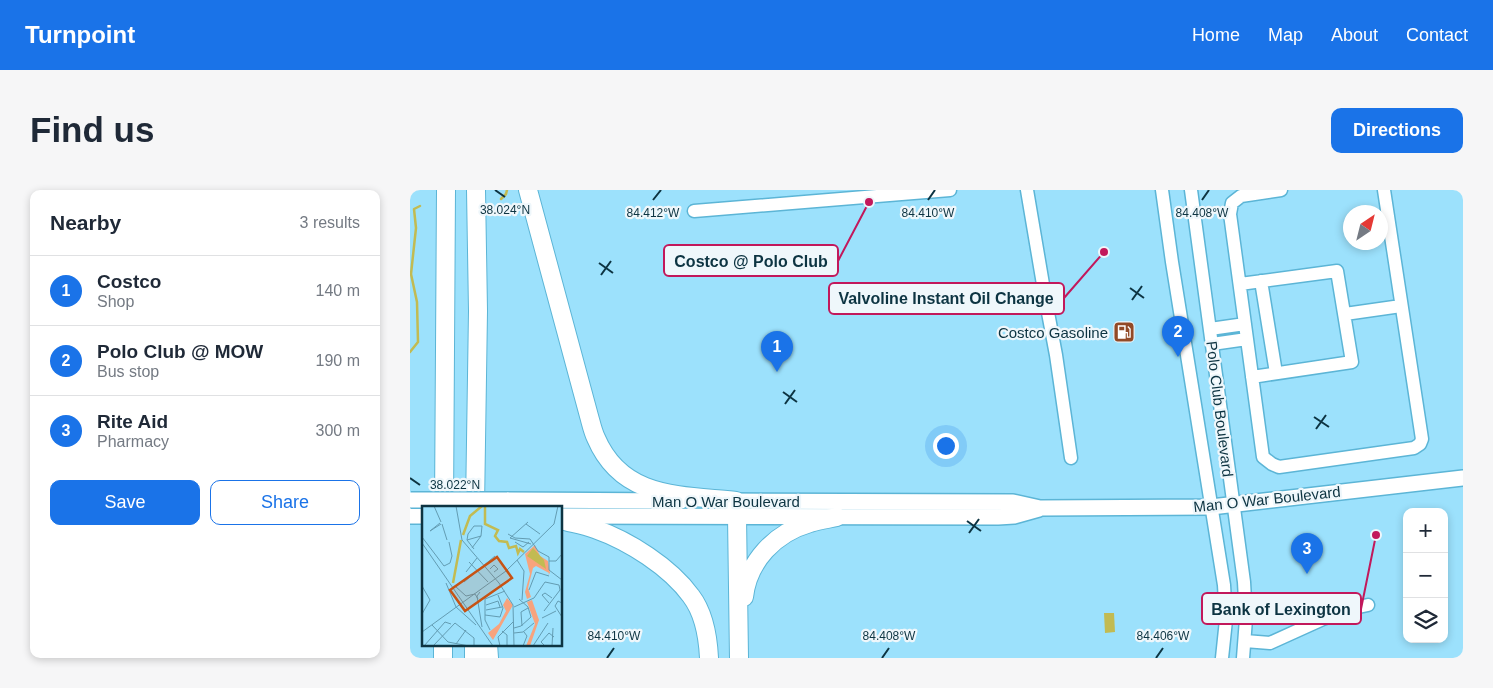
<!DOCTYPE html>
<html lang="en">
<head>
<meta charset="utf-8">
<style>
	body { margin:0; font-family:Helvetica,sans-serif; background:#f6f6f7; color:#1f2937 }
	.controls { position:absolute; right:15px; bottom:15px; display:grid; overflow:hidden; border-radius:10px; box-shadow:0 2px 8px #0003 }
	.controls button { width:45px; height:45px; display:grid; place-items:center; padding:0; border:0; border-bottom:1px solid #e0e1e3; background:#fff; color:#1f2937; font:25px sans-serif }
	.compass { position:absolute; left:933px; top:15px; width:45px; height:45px; border-radius:50%; background:#fff; box-shadow:0 2px 8px #0003; rotate:35deg }
	.you { position:absolute; left:535px; top:255px; width:18px; height:18px; margin:-12px; border:4px solid #fff; border-radius:50%; background:#1a73e8; box-shadow:0 0 0 8px #1a73e833 }
	.badge { display:grid; place-items:center; width:32px; height:32px; border-radius:50%; background:#1a73e8; color:#fff; font-size:16px; font-weight:700 }
	.pin { position:absolute; translate:-50% -41px; filter:drop-shadow(0 1px 2px #0008) }
	.pin::after { content:''; position:absolute; top:26px; width:18px; height:15px; background:inherit; clip-path:polygon(0 0,100% 0,50% 100%) }
	.list { margin:0; padding:0; list-style:none }
	h2 { display:flex; justify-content:space-between; align-items:center; height:65px; margin:0; padding:0 20px; font-size:21px }
	h2 small { font-size:16px; font-weight:400; color:#747a83 }
	.list li { display:grid; grid-template-columns:32px 1fr auto; gap:15px; align-items:center; box-sizing:border-box; height:70px; padding:0 20px; border-top:1px solid #e0e1e3 }
	.list b { display:block; font-size:19px; white-space:nowrap }
	.list p { margin:0; font-size:16px; white-space:nowrap; color:#747a83 }
	.list em { font-size:16px; font-style:normal; color:#747a83 }
	.actions { display:flex; gap:10px; padding:15px 20px }
	.actions a { flex:1; padding:11px 0; border:1px solid #1a73e8; border-radius:10px; text-align:center; font-size:18px; color:#1a73e8 }
	.actions .main { background:#1a73e8; color:#fff }
	.icon { flex:none; width:28px; height:28px; fill:none; stroke:currentColor; stroke-width:2; stroke-linecap:round; stroke-linejoin:round }
	.map { position:relative; flex:none; width:1053px; height:468px; overflow:hidden; border-radius:10px }
	header { display:flex; align-items:center; gap:30px; box-sizing:border-box; height:70px; padding:0 25px; background:#1a73e8; color:#fff }
	header strong { font-size:24px }
	nav { display:flex; gap:28px; margin-inline-start:auto; font-size:18px }
	.intro { display:flex; align-items:center; justify-content:space-between; box-sizing:border-box; height:120px; padding:0 30px }
	h1 { margin:0; font-size:35px }
	.button { padding:12px 22px; border-radius:10px; background:#1a73e8; color:#fff; font-size:18px; font-weight:700 }
	main { display:flex; gap:30px; padding:0 30px }
	aside { flex:1; background:#fff; border-radius:10px; box-shadow:0 2px 8px #0003 }
	.map>svg:first-child { display:block }
	.water { fill:#c2bb52 }
	.lines { fill:none; stroke-linecap:round; stroke-linejoin:round }
	.stream { stroke:#c2bb52; stroke-width:2.5 }
	.minor-casing { stroke:#5cb5d6; stroke-width:15 }
	.major-casing { stroke:#5cb5d6; stroke-width:18 }
	.highway-casing { stroke:#5cb5d6; stroke-width:20 }
	.minor { stroke:#fff; stroke-width:12 }
	.major { stroke:#fff; stroke-width:15 }
	.highway { stroke:#fff; stroke-width:18 }
	.major-bridge-casing { stroke:#5cb5d6; stroke-width:18; stroke-linecap:butt }
	.major-bridge { stroke:#fff; stroke-width:15 }
	.ticks { fill:none; stroke:#0d3442; stroke-width:2 }
	.labels { text-anchor:middle; dominant-baseline:central; stroke-width:4.5; stroke-linejoin:round; paint-order:stroke }
	.poi-label { font-size:15px; fill:#0d3442; stroke:#eff7fb; text-anchor:end }
	.street-label { font-size:15px; fill:#0d3442; stroke:#eff7fb }
	.inset-river { fill:none; stroke:#c2bb52; stroke-width:2.5 }
	.inset-road { fill:none; stroke:#639cb2; stroke-width:1 }
	.view { fill:#c75314; fill-opacity:0.15; stroke:#c75314; stroke-width:2.5 }
	.inset-edge { fill:none; stroke:#0d3442; stroke-width:2.5 }
	.ticks-label { font-size:12px; text-anchor:middle; fill:#0d3442; stroke:#eff7fb; stroke-width:4.5; stroke-linejoin:round; paint-order:stroke }
	.leader { fill:none; stroke:#c2185b; stroke-width:2 }
	.callout-dot { fill:#c2185b; stroke:#eff7fb; stroke-width:2 }
	.callout { fill:#eff7fb; stroke:#c2185b; stroke-width:2 }
	.callout-label { font-size:16px; text-anchor:middle; font-weight:bold; fill:#0d3442 }
</style>
</head>
<body>
<header>
<strong>Turnpoint</strong>
<nav><a>Home</a><a>Map</a><a>About</a><a>Contact</a></nav>
</header>
<div class="intro"><h1>Find us</h1><a class="button">Directions</a></div>
<main>
<aside>
<h2>Nearby<small>3 results</small></h2>
<ul class="list">
<li><span class="badge">1</span><div><b>Costco</b><p>Shop</p></div><em>140 m</em></li>
<li><span class="badge">2</span><div><b>Polo Club @ MOW</b><p>Bus stop</p></div><em>190 m</em></li>
<li><span class="badge">3</span><div><b>Rite Aid</b><p>Pharmacy</p></div><em>300 m</em></li>
</ul>
<div class="actions"><a class="main">Save</a><a>Share</a></div>
</aside>
<div class="map">
<svg width="1053" height="468" viewBox="0 0 1053 468">
	<rect width="100%" height="100%" fill="#9ce1fc"/>
	<!-- water -->
	<path class="water" d="M694 423H704L705 442 695 443Z"/>
	<g class="lines">
		<!-- stream -->
		<path class="stream" d="M91 9 96 4 97 0
			M0 162 8 152 7 112 1 84 6 38 4 19 10 16"/>
		<!-- minor casing -->
		<g class="minor-casing">
			<path id="minor" d="M617 0 636 112 646 165 661 268
				M752 0 762 72 814 395 816 430 812 468
				M781 0 834 392 836 429 833 468
				M871 0 831 6 822 13 820 24 853 267 862 274 869 277 1004 258 1010 254 1012 249 974 0
				M284 21 540 0
				M851 91 866 183
				M830 94 927 81 942 172 842 187
				M935 124 991 116
				M800 139 835 134
				M802 154 837 149
				M835 451 860 453 913 429 944 418 958 415"/>
		</g>
		<!-- major casing -->
		<g class="major-casing">
			<path id="major" d="M97 310 271 311
				M316 311 603 312 630 318 801 317 1053 288
				M0 326H14
				M153 326 588 327 604 326 629 319"/>
		</g>
		<!-- highway casing -->
		<g class="highway-casing">
			<path id="highway" d="M118 0 179 226C181 233 183 242 186 248 212 309 270 305 326 311L327 326 329 468
				M34 317 36 0
				M65 317 68 121 66 0
				M151 330C162 333 174 335 185 339 219 351 260 377 281 406 294 423 298 447 299 468
				M334 407C338 371 365 343 400 333 409 330 418 329 427 327
				M33 454V468
				M78 454 79 468
				M64 468V454"/>
		</g>
		<!-- minor -->
		<use href="#minor" class="minor"/>
		<!-- major -->
		<use href="#major" class="major"/>
		<!-- highway -->
		<use href="#highway" class="highway"/>
		<!-- major-bridge casing -->
		<g class="major-bridge-casing">
			<path id="major-bridge" d="M1 310H97"/>
		</g>
		<!-- major-bridge -->
		<use href="#major-bridge" class="major-bridge"/>
	</g>
	<!-- ticks -->
	<path class="ticks" d="M85 0 95 7M243 10 251 0M518 10 525 0M792 10 799 0M189 73 203 83M191 85 201 71M720 98 734 108M722 110 732 96M373 202 387 212M375 214 385 200M904 227 919 237M906 239 916 225M0 288 10 295M557 331 571 341M559 343 569 329M197 468 204 458M472 468 479 458M746 468 753 458"/>
	<!-- icons -->
	<defs>
		<g id="fuel-square" transform="scale(1.125)"><rect x="-9" y="-9" width="18" height="18" rx="4" fill="#924a27" stroke="#eff7fb"/><path d="M-5.5-6h7V0h2V4h1.3V-2.5L3-4.5l.8-.8L6-3V5H2.5V1h-1V6h-7ZM-4.2-4.7v3.2H.2V-4.7Z" fill="#fff"/></g>
	</defs>
	<g fill-rule="evenodd">
		<use href="#fuel-square" x="714" y="142"/>
	</g>
	<g class="labels">
		<!-- poi labels -->
		<g class="poi-label">
			<text x="698" y="142">Costco Gasoline</text>
		</g>
		<!-- street labels -->
		<g class="street-label">
			<text transform="translate(810 219) rotate(83)">Polo Club Boulevard</text>
			<text transform="translate(857 309) rotate(-6)">Man O War Boulevard</text>
			<text x="316" y="311">Man O War Boulevard</text>
		</g>
	</g>
	<!-- overview -->
	<g transform="translate(12 316)">
		<rect width="140" height="140" fill="#9ce1fc"/>
		<path d="M113 39 118 50 126 55 128 67 126 69 127 67 114 60 111 62 106 82 109 91 105 93 103 86 108 68 103 48ZM85 92 91 99 71 134 66 127 77 118 84 105 81 99ZM110 94 117 114 108 140H104L113 118 105 96Z" fill="#f7a37d"/>
		<path d="M111 42 122 54 124 63 105 50Z" fill="#c2bb52"/>
		<path class="inset-river" d="M63 0V18L76 24 73 30 77 35 85 36 87 42 94 40 96 47 98 43 102 46M41 29 48 10 60 0M31 77 39 34"/>
		<path class="inset-road" d="M12 0 19 16M34 0 40 34 77 77 91 99 92 140M106 16 88 32 109 38M18 17 8 25 19 18M20 18 25 34M104 18 118 28M86 28 93 32 108 33 116 45 127 51V64L140 74M0 31 22 60 28 57 30 50 27 36M45 34 59 30 50 42M93 36 101 41 107 36M0 37 71 140M52 43 45 34 46 28 52 20H60L59 30M95 54 102 65 100 94M127 55H134L140 48M47 56 66 76M68 63 72 59 76 63 72 66M44 66 55 52M42 76 73 50M24 77 34 101 54 119M0 80 8 94 0 108M33 80 44 90 53 88 56 93M107 84 114 66 127 70M58 86 55 90 60 121M112 92 123 76 137 79 138 84 122 105M127 97 120 89 123 87 130 92M140 97 136 95 133 100 140 111M64 99 76 95 78 101M92 101 112 92M64 104 80 101M63 109 78 111 81 102 76 89M120 112 134 105M10 119 26 136 47 140M100 120 99 106 106 102M92 122 99 120 109 111 106 101 97 93M68 124 63 114V93L83 85M80 125 85 129V140M0 126 84 65 132 18 136 0M92 127 101 126 112 117M34 138 44 124M2 140 23 116 29 118M11 140 33 117 52 132V140M78 140 76 131 91 116M101 140 105 130 102 126M111 140 126 117M123 140 119 136 127 127 132 131M130 140 131 122"/>
		<path class="view" d="M75 51 90 72 43 105 28 84Z"/>
		<rect width="140" height="140" class="inset-edge"/>
	</g>
	<g class="ticks-label">
		<text x="95" y="24">38.024°N</text>
		<text x="243" y="27">84.412°W</text>
		<text x="518" y="27">84.410°W</text>
		<text x="792" y="27">84.408°W</text>
		<text x="45" y="299">38.022°N</text>
		<text x="204" y="450">84.410°W</text>
		<text x="479" y="450">84.408°W</text>
		<text x="753" y="450">84.406°W</text>
	</g>
	<!-- callouts -->
	<path class="leader" d="M459 12L428 71M694 62L654 108M966 345L951 419"/>
	<g class="callout-dot">
		<circle cx="459" cy="12" r="5"/>
		<circle cx="694" cy="62" r="5"/>
		<circle cx="966" cy="345" r="5"/>
	</g>
	<g class="callout">
		<rect x="254" y="55" width="174" height="31" rx="5"/>
		<rect x="419" y="93" width="235" height="31" rx="5"/>
		<rect x="792" y="403" width="159" height="31" rx="5"/>
	</g>
	<g class="callout-label">
		<text x="341" y="77">Costco @ Polo Club</text>
		<text x="536" y="114">Valvoline Instant Oil Change</text>
		<text x="871" y="425">Bank of Lexington</text>
	</g>
</svg>
<div class="controls">
<button>+</button>
<button>−</button>
<button><svg class="icon" aria-label="layers" viewBox="0 0 24 24"><path d="M12 4l9 5-9 5-9-5zM3 14l9 5 9-5"/></svg></button>
</div>
<svg class="compass" viewBox="-18 -18 36 36"><path d="M0-13l5 13h-10z" fill="#e53935"/><path d="M0 13l5-13h-10z" fill="#747a83"/></svg>
<div class="you"></div>
<div class="pin badge" style="left:367px;top:182px">1</div>
<div class="pin badge" style="left:768px;top:167px">2</div>
<div class="pin badge" style="left:897px;top:384px">3</div>
</div>
</main>
</body>
</html>
